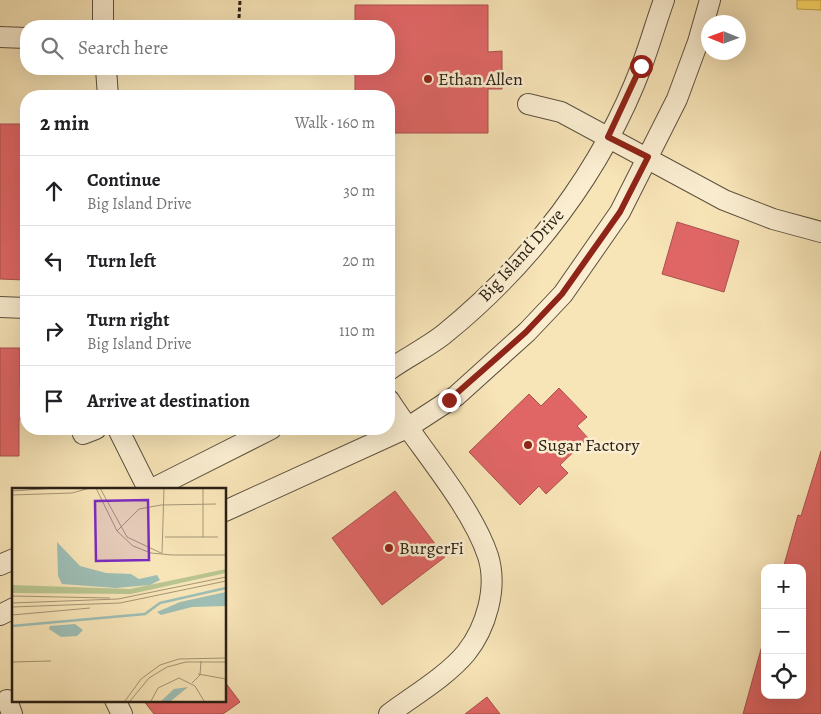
<!DOCTYPE html>
<html lang="en">
<head>
<meta charset="utf-8">
<style>
	body { margin:0; font-family:Alegreya,serif; background:#f2f2f2; color:#202124 }
	.controls { position:absolute; right:15px; bottom:15px; display:grid; overflow:hidden; border-radius:10px; box-shadow:0 5px 20px #0002 }
	.controls button { width:45px; height:45px; display:grid; place-items:center; padding:0; border:0; border-bottom:1px solid #e0e0e0; background:#fff; color:#202124; font:25px sans-serif }
	.compass { position:absolute; left:701px; top:15px; width:45px; height:45px; border-radius:50%; background:#fff; box-shadow:0 5px 20px #0002; rotate:271deg }
	.stop { position:absolute; width:15px; height:15px; margin:-11px; border:4px solid #8f2418; border-radius:50%; background:#fff }
	.stop.end { background:#8f2418; border-color:#fff; box-shadow:0 1px 5px #0008 }
	.list { margin:0; padding:0; list-style:none }
	h2 { display:flex; justify-content:space-between; align-items:center; height:65px; margin:0; padding:0 20px; font-size:21px }
	h2 small { font-size:16px; font-weight:400; color:#757577 }
	.list li { display:grid; grid-template-columns:32px 1fr auto; gap:15px; align-items:center; box-sizing:border-box; height:70px; padding:0 20px; border-top:1px solid #e0e0e0 }
	.list b { display:block; font-size:19px; white-space:nowrap }
	.list p { margin:0; font-size:16px; white-space:nowrap; color:#757577 }
	.list em { font-size:16px; font-style:normal; color:#757577 }
	.icon { flex:none; width:28px; height:28px; fill:none; stroke:currentColor; stroke-width:2; stroke-linecap:round; stroke-linejoin:round }
	.map { position:relative; flex:none; width:821px; height:714px; overflow:hidden }
	.search { position:absolute; background:#fff; box-shadow:0 5px 20px #0002; left:20px; top:20px; width:375px; height:55px; display:flex; align-items:center; gap:12px; box-sizing:border-box; padding:0 18px; border-radius:20px; color:#757577; font-size:19px }
	.panel { position:absolute; background:#fff; box-shadow:0 5px 20px #0002; left:20px; top:90px; width:375px; height:345px; border-radius:20px }
	.map>svg:first-child { display:block }
	.homes { fill:#ffd966; stroke:#bfa24e }
	.shops { fill:#e06666; stroke:#a9514e }
	.lines { fill:none; stroke-linecap:round; stroke-linejoin:round }
	.minor-casing { stroke:#5d513e; stroke-width:22 }
	.path { stroke:#2a2015; stroke-width:3; stroke-dasharray:4 2.5; stroke-linecap:butt }
	.minor { stroke:#faedd0; stroke-width:20 }
	.route { stroke:#8f2418; stroke-width:6 }
	.poi-dot { fill:#8f2418; stroke:#faedd0; stroke-width:2 }
	.labels { text-anchor:middle; dominant-baseline:central; stroke-width:5; stroke-linejoin:round; paint-order:stroke }
	.poi-label { font-size:18px; fill:#2a2015; stroke:#faedd0; text-anchor:start }
	.street-label { font-size:18px; fill:#2a2015; stroke:#faedd0 }
	.inset-river { fill:none; stroke:#9ebeb5; stroke-width:2.5 }
	.inset-road { fill:none; stroke:#a59676; stroke-width:1 }
	.view { fill:#7b2cbf; fill-opacity:0.15; stroke:#7b2cbf; stroke-width:2.5 }
	.inset-edge { fill:none; stroke:#2a2015; stroke-width:2.5 }
</style>
</head>
<body>
<div class="map">
<svg width="821" height="714" viewBox="0 0 821 714">
	<rect width="100%" height="100%" fill="#f7e4b7"/>
	<filter id="stains"><feTurbulence type="fractalNoise" baseFrequency=".004" numOctaves="4"/><feColorMatrix values="0 0 0 0 .2 0 0 0 0 .09 0 0 0 0 .02 0 0 0 .5 -.17"/></filter>
	<radialGradient id="worn" r=".72"><stop offset=".6" stop-color="#630" stop-opacity="0"/><stop offset="1" stop-color="#630" stop-opacity=".3"/></radialGradient>
	<!-- homes -->
	<path class="homes" d="M797 0H821V10L797 9Z"/>
	<!-- shops -->
	<path class="shops" d="M355 5H488V52L502 51V89H488V133H389V96H355V69H389V26H355Z
		M0 124H24L26 232H24V280L0 279Z
		M677 222 739 241 724 292 662 274Z
		M0 348H20V387H25V419H19V456H0Z
		M559 388 587 417 577 426 588 438 560 465 568 473 546 494 539 486 520 505 469 452 529 394 541 406Z
		M821 451V714H743L765 635V695H802V568H787V566L784 565 798 515 801 516Z
		M395 491 445 557 382 605 332 538Z
		M225 682 240 702 223 714H154L143 700H225Z
		M487 697 500 714H465Z"/>
	<g class="lines">
		<!-- minor casing -->
		<g class="minor-casing">
			<path id="minor" d="M103 26V0
				M0 37 26 38
				M106 69 108 96
				M528 104 561 112 724 200 773 219 821 232
				M0 307 26 308
				M389 370C406 358 426 348 443 335 531 264 602 171 642 65 650 44 656 22 664 0
				M389 400C419 447 471 505 488 556 498 588 486 628 466 653 447 676 413 696 389 714
				M118 429 148 489
				M83 434 96 429
				M152 489 271 429
				M225 511 407 428 456 396 527 332 563 294 620 212 677 99 698 42 710 0
				M0 565 14 559
				M0 615 14 608
				M7 700 12 714
				M115 700 122 714"/>
		</g>
		<!-- path -->
		<path class="path" d="M239 18 240 0"/>
		<!-- minor -->
		<use href="#minor" class="minor"/>
	</g>
	<g class="lines">
		<!-- route -->
		<path class="route" d="M449 400 526 332 562 294 620 212 648 157 608 137 641 66"/>
	</g>
	<!-- markers -->
	<g class="poi-dot">
		<circle cx="428" cy="79" r="5"/>
		<circle cx="528" cy="445" r="5"/>
		<circle cx="389" cy="548" r="5"/>
	</g>
	<g class="labels">
		<!-- poi labels -->
		<g class="poi-label">
			<text x="438" y="79">Ethan Allen</text>
			<text x="538" y="445">Sugar Factory</text>
			<text x="399" y="548">BurgerFi</text>
		</g>
		<!-- street labels -->
		<g class="street-label">
			<text transform="translate(521 255) rotate(-48)">Big Island Drive</text>
		</g>
	</g>
	<!-- overview -->
	<g transform="translate(12 488)">
		<rect width="214" height="214" fill="#f7e4b7"/>
		<path d="M214 81V85L119 106 0 105V97L118 101Z" fill="#b9c591"/>
		<path d="M45 54 68 78 94 85 119 86 127 91 145 87 148 92 138 97 104 100 50 96 46 88ZM214 104V118L180 119 149 127 145 124 168 114ZM63 136 71 142 65 148 49 149 37 141 38 138ZM176 199 159 213H149L162 201Z" fill="#9ebeb5"/>
		<path class="inset-river" d="M0 138 133 126 148 115 214 100"/>
		<path class="inset-road" d="M84 0 105 43 121 58 139 65 160 67H214M88 0 115 49 149 65M191 0V49M0 3 45 0M0 7 60 5 78 0M105 43 127 21 149 17 204 16M153 49H206M150 66 152 0M0 108 98 110M0 115 106 111 214 89M0 119 108 115 214 93M0 127 78 120M0 174 39 173M186 186 214 191M180 195 188 187 189 173M113 213 129 191 148 177 167 171 214 170M118 213 137 190 155 179 174 174H214M139 213 146 200 167 190 183 198 192 213"/>
		<path class="view" d="M136 12 137 72 84 73 83 13Z"/>
		<rect width="214" height="214" class="inset-edge"/>
	</g>
	<rect width="100%" height="100%" filter="url(#stains)"/>
	<rect width="100%" height="100%" fill="url(#worn)"/>
</svg>
<div class="controls">
<button>+</button>
<button>−</button>
<button><svg class="icon" aria-label="locate" viewBox="0 0 24 24"><circle cx="12" cy="12" r="6"/><path d="M12 2v4M12 18v4M2 12h4M18 12h4"/></svg></button>
</div>
<svg class="compass" viewBox="-18 -18 36 36"><path d="M0-13l5 13h-10z" fill="#e53935"/><path d="M0 13l5-13h-10z" fill="#757577"/></svg>
<div class="stop" style="left:641px;top:66px"></div>
<div class="stop end" style="left:449px;top:400px"></div>
<div class="search"><svg class="icon" aria-label="search" viewBox="0 0 24 24"><circle cx="10" cy="10" r="6"/><path d="M15 15l6 6"/></svg>Search here</div>
<section class="panel">
<h2>2 min<small>Walk · 160 m</small></h2>
<ul class="list">
<li><svg class="icon" aria-label="ahead" viewBox="0 0 24 24"><path d="M12 20V5M6 11l6-6 6 6"/></svg><div><b>Continue</b><p>Big Island Drive</p></div><em>30 m</em></li>
<li><svg class="icon" aria-label="left" viewBox="0 0 24 24"><path d="M17 20v-9H6M10 6l-5 5 5 5"/></svg><div><b>Turn left</b></div><em>20 m</em></li>
<li><svg class="icon" aria-label="right" viewBox="0 0 24 24"><path d="M7 20v-9h11M14 6l5 5-5 5"/></svg><div><b>Turn right</b><p>Big Island Drive</p></div><em>110 m</em></li>
<li><svg class="icon" aria-label="arrive" viewBox="0 0 24 24"><path d="M6 21V4h12l-3 4 3 4H6"/></svg><div><b>Arrive at destination</b></div></li>
</ul>
</section>
</div>
</body>
</html>
